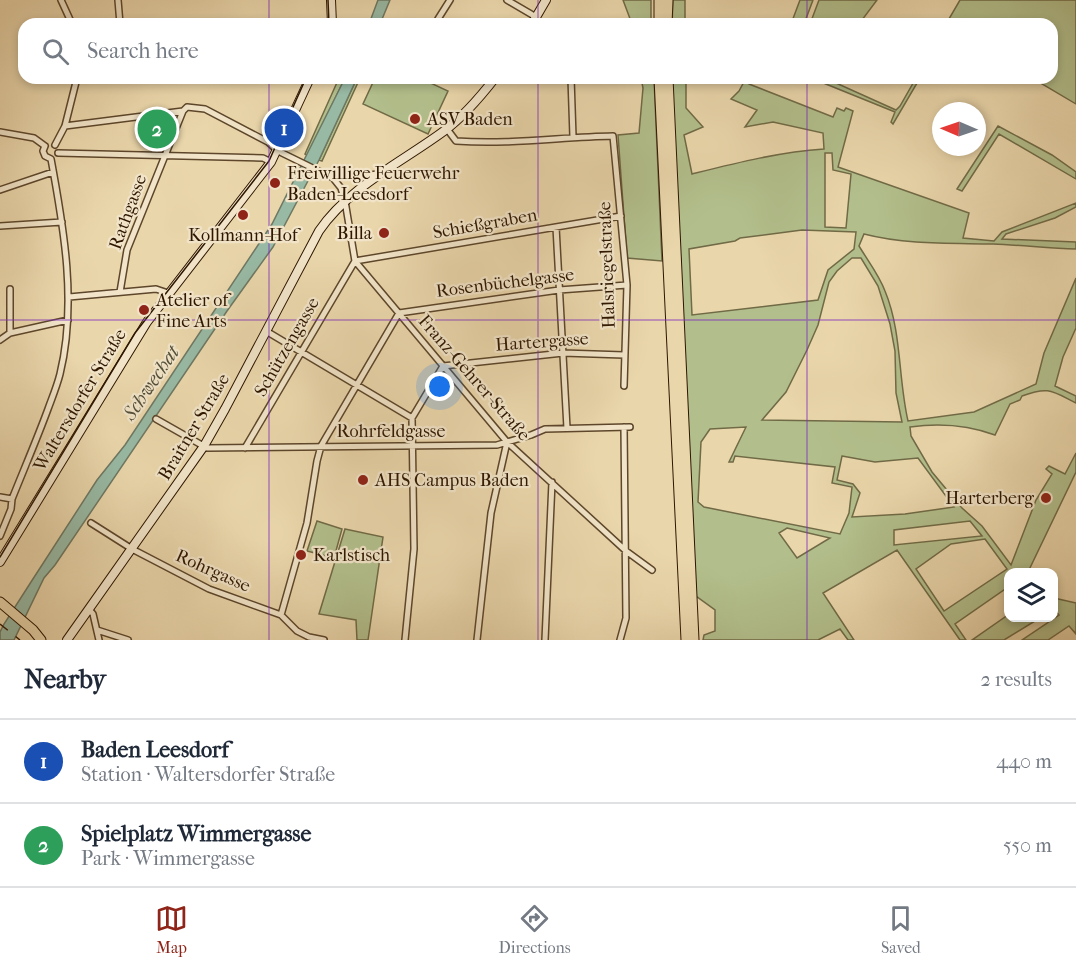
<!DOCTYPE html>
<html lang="en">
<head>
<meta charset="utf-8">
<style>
	body { margin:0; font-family:"IM FELL French Canon",serif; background:#f6f6f7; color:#1f2937 }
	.controls { position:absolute; right:18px; bottom:18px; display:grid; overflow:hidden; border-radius:12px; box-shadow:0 3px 9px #0003 }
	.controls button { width:54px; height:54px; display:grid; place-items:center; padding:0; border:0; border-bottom:2px solid #e0e1e3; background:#fff; color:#1f2937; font:30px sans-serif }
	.compass { position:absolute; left:932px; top:102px; width:54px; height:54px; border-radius:50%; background:#fff; box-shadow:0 3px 9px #0003; rotate:272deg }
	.you { position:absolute; left:440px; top:387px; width:21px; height:21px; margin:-15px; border:4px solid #fff; border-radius:50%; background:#1a73e8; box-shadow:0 0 0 9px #1a73e833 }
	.badge { display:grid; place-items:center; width:39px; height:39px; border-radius:50%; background:#8f2418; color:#fff; font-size:20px; font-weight:700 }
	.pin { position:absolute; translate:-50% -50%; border:3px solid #fff; box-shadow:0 2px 6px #0006 }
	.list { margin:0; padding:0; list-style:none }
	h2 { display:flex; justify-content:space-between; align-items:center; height:78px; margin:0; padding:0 24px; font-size:26px }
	h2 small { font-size:20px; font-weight:400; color:#747a83 }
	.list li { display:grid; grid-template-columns:39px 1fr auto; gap:18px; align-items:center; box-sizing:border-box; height:84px; padding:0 24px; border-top:2px solid #e0e1e3 }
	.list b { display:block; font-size:22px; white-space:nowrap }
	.list p { margin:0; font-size:20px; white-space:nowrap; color:#747a83 }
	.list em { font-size:20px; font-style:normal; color:#747a83 }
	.icon { flex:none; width:33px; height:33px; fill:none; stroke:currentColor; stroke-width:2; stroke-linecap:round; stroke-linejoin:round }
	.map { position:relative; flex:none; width:1076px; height:640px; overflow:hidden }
	.search { position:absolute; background:#fff; box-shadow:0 3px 9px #0003; left:18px; right:18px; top:18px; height:66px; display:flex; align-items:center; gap:15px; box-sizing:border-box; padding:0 21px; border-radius:18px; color:#747a83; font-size:22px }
	.sheet { height:246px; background:#fff }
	nav { display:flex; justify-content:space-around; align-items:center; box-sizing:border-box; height:84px; border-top:2px solid #e0e1e3; background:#fff; font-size:16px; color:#747a83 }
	nav a { display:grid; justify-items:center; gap:3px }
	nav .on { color:#8f2418 }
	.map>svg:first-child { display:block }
	.green { fill:#b2bf8c; stroke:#706a46; stroke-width:1.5; fill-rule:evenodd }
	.water { fill:#98baa5; stroke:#6e7863; stroke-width:1.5 }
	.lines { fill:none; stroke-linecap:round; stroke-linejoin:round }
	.street-casing { stroke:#5d462b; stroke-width:8 }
	.secondary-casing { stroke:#2e1600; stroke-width:10 }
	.primary-casing { stroke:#2e1600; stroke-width:11 }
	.street { stroke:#f1e4c8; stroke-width:5 }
	.secondary { stroke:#f1e4c8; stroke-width:8 }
	.primary { stroke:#ead6ab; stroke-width:9 }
	.tram { stroke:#2e1600; stroke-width:1.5 }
	.rail { stroke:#2e1600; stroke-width:1.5; stroke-dasharray:10 10; stroke-linecap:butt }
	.grid { fill:none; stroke:#7b2cbf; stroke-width:1.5; stroke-opacity:0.55 }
	.poi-dot { fill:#8f2418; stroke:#f1e4c8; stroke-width:2 }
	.labels { text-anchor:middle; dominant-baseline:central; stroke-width:4.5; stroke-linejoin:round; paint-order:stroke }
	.poi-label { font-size:18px; fill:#2e1600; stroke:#f1e4c8; text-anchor:start }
	.street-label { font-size:18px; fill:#2e1600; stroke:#f1e4c8 }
	.water-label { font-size:20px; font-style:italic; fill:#534f3a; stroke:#f1e4c8 }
</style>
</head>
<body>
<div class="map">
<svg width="1076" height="640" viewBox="0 0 1076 640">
	<rect width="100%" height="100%" fill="#ead6ab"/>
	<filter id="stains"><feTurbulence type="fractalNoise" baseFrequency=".00333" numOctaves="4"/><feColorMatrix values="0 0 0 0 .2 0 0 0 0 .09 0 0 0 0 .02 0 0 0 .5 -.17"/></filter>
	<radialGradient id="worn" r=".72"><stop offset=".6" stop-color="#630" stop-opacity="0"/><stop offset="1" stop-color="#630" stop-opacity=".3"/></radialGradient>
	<!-- green -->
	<path class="green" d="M623 0H651V24H632Z
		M673 0H685V24H672Z
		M800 0H813L804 24H791Z
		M819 0H877L859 24H810Z
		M960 0H1076V104L1032 78H1052V24H946Z
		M339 78H345L308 155 305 154Z
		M357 78H360L322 161 319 160Z
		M375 78H420L448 91 428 134 363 104Z
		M641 78H654L662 261 627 258 618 135 639 133 643 88Z
		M672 78H686V108L703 127 684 135 692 174C736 163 779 152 824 149L823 133 773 122 745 127 757 110 731 99 739 91 746 78H751L749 84 833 117 837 108 844 111 846 108 853 111 838 167 969 213 963 238 994 241 1002 232 1076 203V207L1055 218 1006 234 1002 239 1076 242V249C1048 248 1020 245 993 244 949 243 907 245 864 234L859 246C868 261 879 275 885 291 902 332 898 378 908 421L974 412 1036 384 1044 353 1076 278V328L1063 357 1055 386 1076 396V403C1052 391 1049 386 1022 396L1020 400 1010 404 995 435C968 425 938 423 910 427L911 436 932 472 962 508 982 526 1011 565 1036 500 1052 474 1046 469 1049 466 1065 474 1076 453V472L1028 572H1008V587L955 624 966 640H960L897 550 823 593 854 640H848L840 629 818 640H703L704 635 715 631V610L696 596ZM825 153H832L833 170 851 174 846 228 825 227ZM802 230 856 232 854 249 828 270 818 300 692 315 689 249 735 241 740 238ZM852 258H861L878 286 890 324 895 351 896 393 902 422 762 420 786 392 807 350 818 325 829 282 837 271ZM746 427 729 462H733L735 456 835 467 832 483 852 487 849 513 840 534 704 507 698 502 701 442 710 429ZM842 456 875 462 918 458 954 507 905 514 852 517 860 493 853 484 837 480ZM970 521 982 536 894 545V530ZM787 528 830 538 797 558 779 533ZM985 539 1007 569 944 611 916 569 951 544Z
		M811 78H825L896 110 900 106 916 78H920L893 124 891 122 895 112Z
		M175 116 176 118 169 137 142 139V121Z
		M998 126 1052 155 1076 172V179L999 134 962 191 957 189Z
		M317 521 342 529 334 558 307 551Z
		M345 529 383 537 368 640H357L356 620 319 614Z
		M1054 598 1076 603V634L1069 626 1048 640H1022L1059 615 1054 609Z
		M1008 615V618H1040L1004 640H972Z"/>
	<!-- water -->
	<path class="water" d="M378 0H390L380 24H369Z
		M345 78H357L319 160 273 247 227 311 55 565 44 578 14 640H0V632L4 624 31 582 97 480 125 445 272 224Z"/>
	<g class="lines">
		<!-- street casing -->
		<g class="street-casing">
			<path id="street" d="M61 0 72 24
				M118 0 120 24
				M507 0 536 17
				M438 19 450 0
				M571 78 573 137
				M65 126 183 111 187 107 205 109 268 142 278 151 333 178 341 188 345 201 355 261 507 442 626 551 652 570
				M447 129 456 141C509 145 561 137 613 136L627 285 624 386
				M0 132 34 138 45 146
				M55 145 65 126 77 78
				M58 153 263 158 271 162
				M330 175 357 177 377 174
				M0 190 53 172
				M0 226 62 222
				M556 227 567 428
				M355 261 621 216
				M10 289V333
				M120 292 127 250 183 111
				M69 297 156 289 168 293
				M266 331 412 418
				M0 340 10 333 68 320
				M443 366 563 353 624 355
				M156 419 207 448 497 445 531 435 545 429 630 427
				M245 448 355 261
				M0 497 12 499
				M91 523 132 549 209 589 281 615 297 631 309 637 324 640
				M0 536 11 509 12 499C24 469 37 439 48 409 52 398 57 386 60 374 77 304 64 229 51 159L45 156 43 151 45 146
				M89 609 93 614 99 640
				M281 615 307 523 317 461 321 446 399 313 559 290 627 285
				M97 630 128 640
				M405 640 414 549 412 418 443 366
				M477 640 491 513 507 442
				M545 640 552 482
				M620 640 626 618 624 427"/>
		</g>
		<!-- secondary casing -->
		<g class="secondary-casing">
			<path id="secondary" d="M331 0 332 24
				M532 24 546 0
				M0 562 147 322 271 162 310 78
				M67 640 204 446 225 409 319 231C349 187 402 162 444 131 463 117 481 96 495 78"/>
		</g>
		<!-- primary casing -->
		<g class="primary-casing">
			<path id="primary" d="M659 24V0
				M667 24 668 0
				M659 78 686 640
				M668 78 694 640
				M0 602 33 630 41 640"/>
		</g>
		<!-- street -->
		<use href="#street" class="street"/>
		<!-- secondary -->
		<use href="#secondary" class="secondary"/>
		<!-- primary -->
		<use href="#primary" class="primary"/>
		<!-- tram -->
		<path class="tram" d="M328 0 329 24
			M0 557 135 333 269 161 306 78"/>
		<!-- rail -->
		<path class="rail" d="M0 624 20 640"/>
	</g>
	<!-- grid -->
	<path class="grid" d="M269 0V24M538 0V24M807 0V24M269 78V640M538 78V640M807 78V640M0 320H1076"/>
	<!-- markers -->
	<g class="poi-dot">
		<circle cx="415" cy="119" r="6"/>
		<circle cx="275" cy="183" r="6"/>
		<circle cx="243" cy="215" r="6"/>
		<circle cx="384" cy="233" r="6"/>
		<circle cx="144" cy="310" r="6"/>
		<circle cx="363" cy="480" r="6"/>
		<circle cx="1046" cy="498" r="6"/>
		<circle cx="301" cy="555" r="6"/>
	</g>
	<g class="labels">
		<!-- poi labels -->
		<g class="poi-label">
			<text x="427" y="119">ASV Baden</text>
			<text x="287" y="173">Freiwillige Feuerwehr<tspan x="287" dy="21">Baden-Leesdorf</tspan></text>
			<text x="372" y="233" text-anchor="end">Billa</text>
			<text x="243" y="235" text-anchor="middle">Kollmann-Hof</text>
			<text x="156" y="300">Atelier of<tspan x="156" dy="21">Fine Arts</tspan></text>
			<text x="375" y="480">AHS Campus Baden</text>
			<text x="1034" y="498" text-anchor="end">Harterberg</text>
			<text x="313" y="555">Karlstisch</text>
		</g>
		<!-- street labels -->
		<g class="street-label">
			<text transform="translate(128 212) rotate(-70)">Rathgasse</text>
			<text transform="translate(485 224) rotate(-10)">Schießgraben</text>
			<text transform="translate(607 265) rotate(-92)">Halsriegelstraße</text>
			<text transform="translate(505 283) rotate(-7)">Rosenbüchelgasse</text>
			<text transform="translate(542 342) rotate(-4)">Hartergasse</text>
			<text transform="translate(287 347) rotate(-60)">Schützengasse</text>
			<text transform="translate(474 378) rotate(49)">Franz-Gehrer-Straße</text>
			<text transform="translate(80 400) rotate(-59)">Waltersdorfer Straße</text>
			<text transform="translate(194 427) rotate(-59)">Braitner Straße</text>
			<text x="391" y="431">Rohrfeldgasse</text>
			<text transform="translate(213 571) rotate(24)">Rohrgasse</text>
		</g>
		<!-- water labels -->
		<g class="water-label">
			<text transform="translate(151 383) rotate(-56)">Schwechat</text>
		</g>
	</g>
	<rect width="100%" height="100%" filter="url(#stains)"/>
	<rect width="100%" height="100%" fill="url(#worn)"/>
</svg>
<div class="controls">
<button><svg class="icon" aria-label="layers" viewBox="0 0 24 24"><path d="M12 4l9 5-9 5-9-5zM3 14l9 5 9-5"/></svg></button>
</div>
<svg class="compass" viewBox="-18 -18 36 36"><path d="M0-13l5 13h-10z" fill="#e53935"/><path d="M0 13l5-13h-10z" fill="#747a83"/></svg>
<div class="you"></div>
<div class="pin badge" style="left:284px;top:128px;background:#1a4fb4">1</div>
<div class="pin badge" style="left:157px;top:129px;background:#2e9e5b">2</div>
<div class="search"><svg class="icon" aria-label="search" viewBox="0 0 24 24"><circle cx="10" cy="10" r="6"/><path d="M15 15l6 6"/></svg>Search here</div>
</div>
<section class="sheet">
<h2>Nearby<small>2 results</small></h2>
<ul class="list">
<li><span class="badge" style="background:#1a4fb4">1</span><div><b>Baden Leesdorf</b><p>Station · Waltersdorfer Straße</p></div><em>440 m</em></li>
<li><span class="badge" style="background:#2e9e5b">2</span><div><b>Spielplatz Wimmergasse</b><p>Park · Wimmergasse</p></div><em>550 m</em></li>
</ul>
</section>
<nav>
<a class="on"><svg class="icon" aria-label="map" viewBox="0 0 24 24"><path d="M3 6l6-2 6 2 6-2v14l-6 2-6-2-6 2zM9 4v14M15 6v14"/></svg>Map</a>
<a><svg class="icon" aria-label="directions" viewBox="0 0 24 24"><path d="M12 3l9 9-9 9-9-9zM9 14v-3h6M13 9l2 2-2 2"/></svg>Directions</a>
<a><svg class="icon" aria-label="saved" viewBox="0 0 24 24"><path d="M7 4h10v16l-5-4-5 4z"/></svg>Saved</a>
</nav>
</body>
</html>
